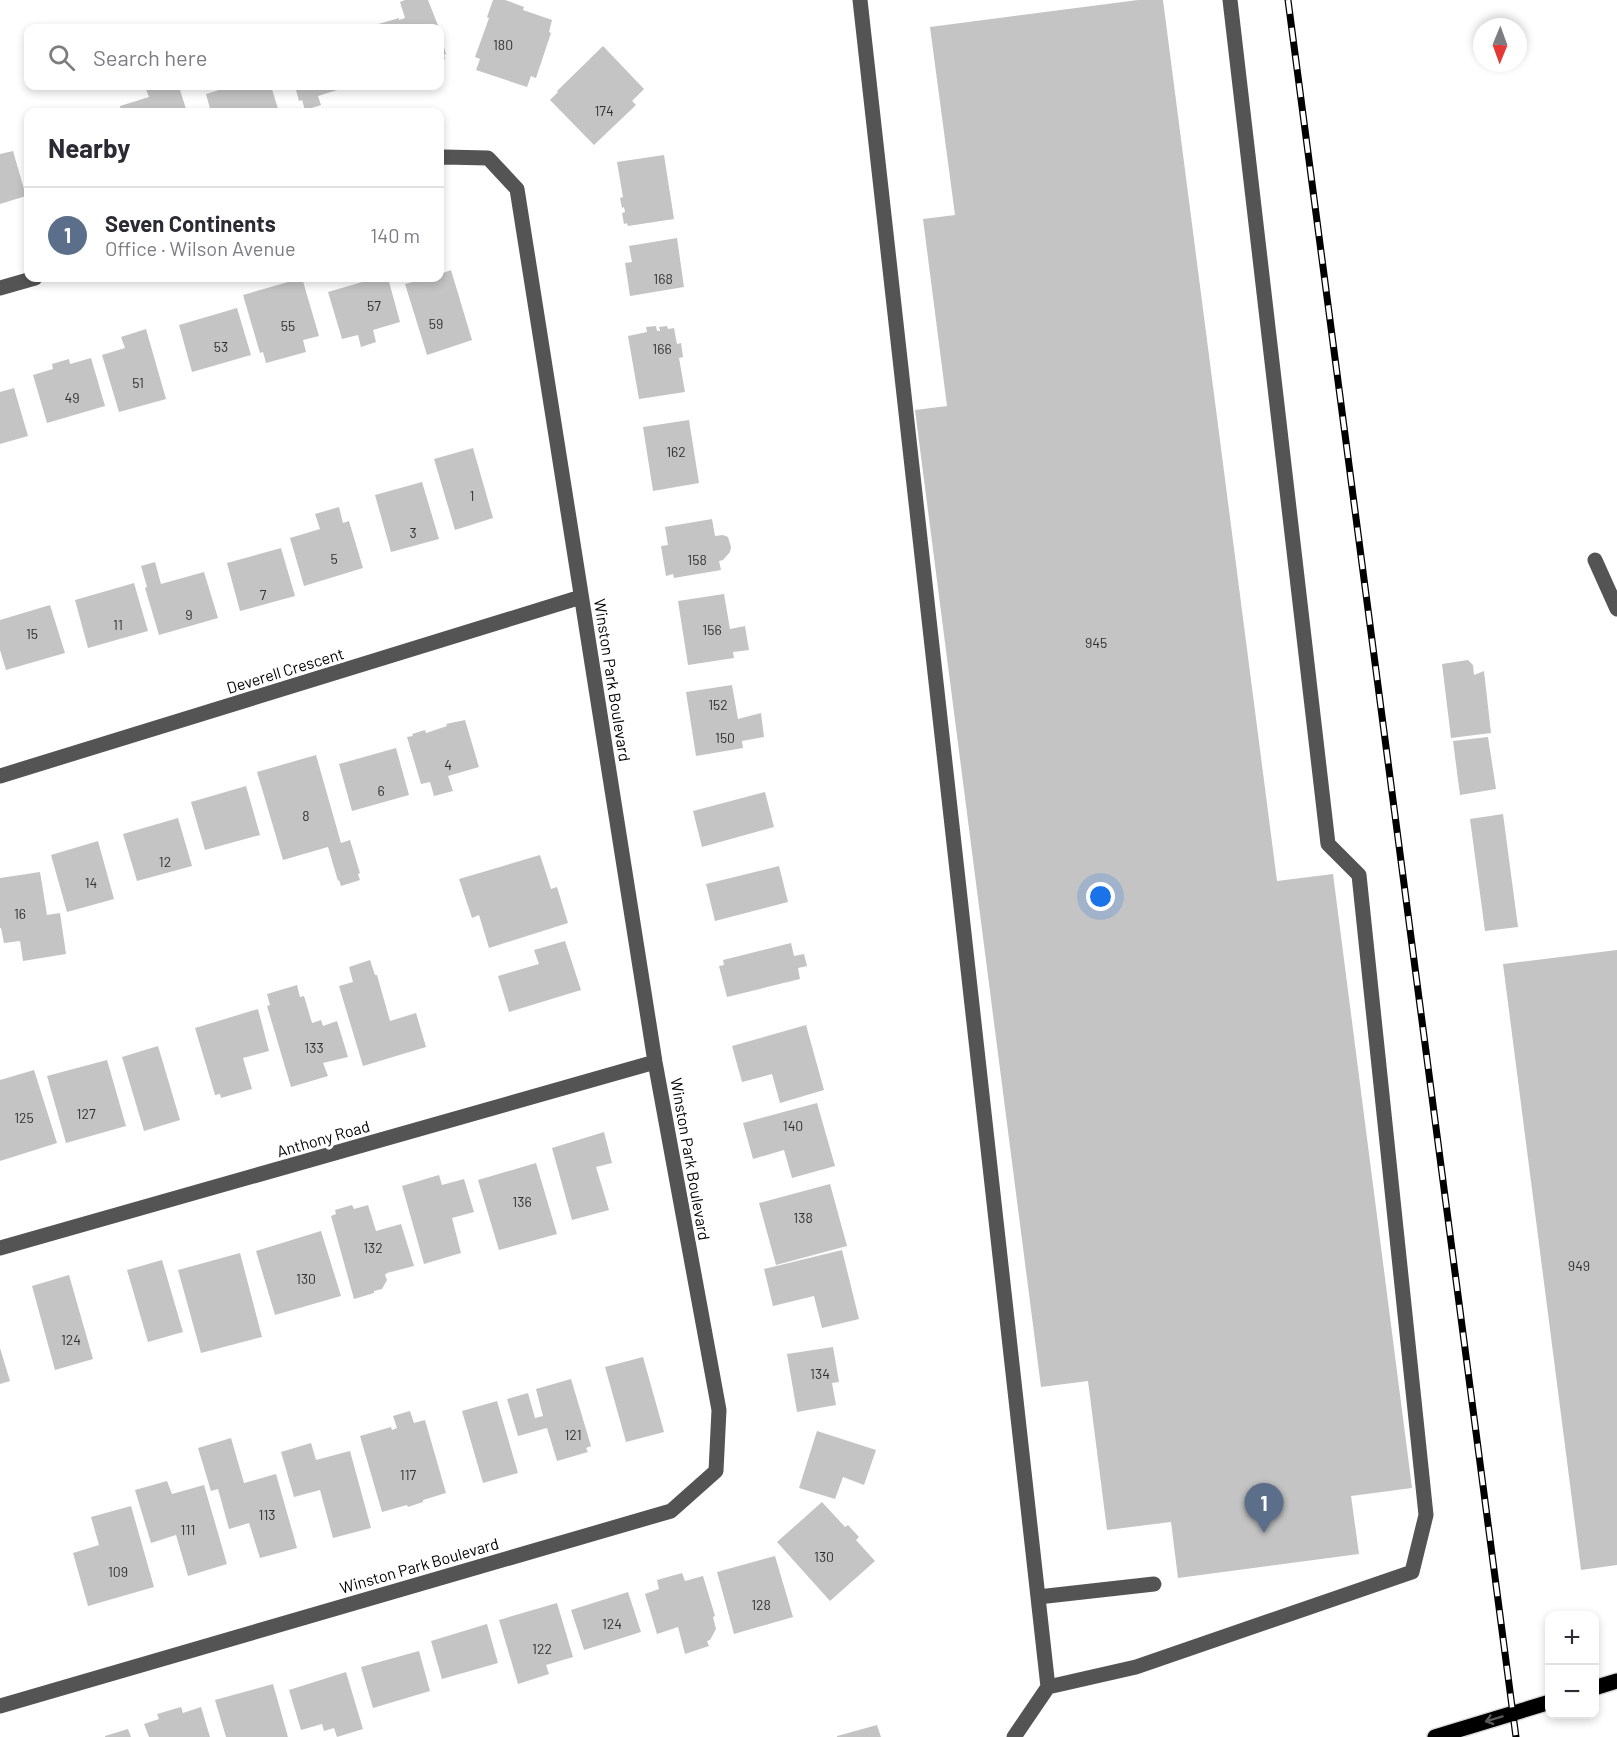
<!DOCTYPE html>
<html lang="en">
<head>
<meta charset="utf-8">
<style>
	body { margin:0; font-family:Barlow,sans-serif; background:#f2f2f3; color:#2b2b33 }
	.controls { position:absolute; right:18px; bottom:18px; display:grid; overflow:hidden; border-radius:12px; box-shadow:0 3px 9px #0003 }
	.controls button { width:54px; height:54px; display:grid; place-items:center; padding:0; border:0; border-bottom:2px solid #e1e1e2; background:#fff; color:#2b2b33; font:30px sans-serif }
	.compass { position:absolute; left:1473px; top:18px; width:54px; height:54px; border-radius:50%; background:#fff; box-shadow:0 3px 9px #0003; rotate:181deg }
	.you { position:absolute; left:1101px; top:897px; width:21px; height:21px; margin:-15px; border:4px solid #fff; border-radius:50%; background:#1a73e8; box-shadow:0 0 0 9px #1a73e833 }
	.badge { display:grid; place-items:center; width:39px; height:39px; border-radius:50%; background:#2563eb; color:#fff; font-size:20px; font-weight:700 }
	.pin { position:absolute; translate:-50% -50px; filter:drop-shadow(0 2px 3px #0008) }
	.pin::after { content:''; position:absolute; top:32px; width:21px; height:18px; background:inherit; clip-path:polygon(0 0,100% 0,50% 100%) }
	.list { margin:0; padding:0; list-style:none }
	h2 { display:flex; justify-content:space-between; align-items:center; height:78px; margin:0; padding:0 24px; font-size:26px }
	h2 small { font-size:20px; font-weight:400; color:#7c7c81 }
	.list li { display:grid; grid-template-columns:39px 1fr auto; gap:18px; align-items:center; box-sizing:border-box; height:96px; padding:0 24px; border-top:2px solid #e1e1e2 }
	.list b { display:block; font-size:22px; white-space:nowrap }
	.list p { margin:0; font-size:20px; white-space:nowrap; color:#7c7c81 }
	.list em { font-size:20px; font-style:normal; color:#7c7c81 }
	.icon { flex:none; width:33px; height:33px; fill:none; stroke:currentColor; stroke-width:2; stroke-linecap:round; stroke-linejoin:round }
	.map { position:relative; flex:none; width:1617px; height:1737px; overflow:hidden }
	.search { position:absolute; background:#fff; box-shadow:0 3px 9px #0003; left:24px; top:24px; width:420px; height:66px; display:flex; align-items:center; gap:15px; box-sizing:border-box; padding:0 21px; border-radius:12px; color:#7c7c81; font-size:22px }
	.panel { position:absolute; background:#fff; box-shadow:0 3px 9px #0003; left:24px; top:108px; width:420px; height:174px; border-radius:12px }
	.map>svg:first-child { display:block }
	.building { fill:#c4c4c4 }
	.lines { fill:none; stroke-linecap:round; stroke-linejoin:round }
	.major-casing { stroke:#dbdbdb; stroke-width:18 }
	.minor { stroke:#545454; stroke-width:15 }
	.major { stroke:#000; stroke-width:15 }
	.rail-casing { stroke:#000; stroke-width:7 }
	.rail { stroke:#fff; stroke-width:4.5; stroke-dasharray:14; stroke-linecap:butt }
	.oneway { stroke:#595959 }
	.labels { text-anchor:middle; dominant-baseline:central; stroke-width:6; stroke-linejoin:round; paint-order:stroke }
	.number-label { font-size:14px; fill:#313131 }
	.street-label { font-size:16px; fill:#000; stroke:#fff }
</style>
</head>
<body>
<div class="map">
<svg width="1617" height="1737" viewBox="0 0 1617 1737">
	<rect width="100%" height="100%" fill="#fff"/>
	<!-- building -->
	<path class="building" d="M405 0H428L439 28H376L375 25 399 18V20L405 18 400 2Z
		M493 0H505L524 7 523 10 552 20 549 32 551 33 536 78 531 76 527 87 476 70 480 59 475 57 489 18 487 17Z
		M1138 0H1163L1277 881 1333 874 1412 1488 1351 1496 1359 1554 1178 1578 1171 1522 1107 1530 1088 1381 1041 1387 915 410 947 406 923 219 955 215 930 27Z
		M440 33 446 54 444 55 445 59 440 61Z
		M603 46 644 89 632 101 636 105 594 145 550 100 558 92 557 91Z
		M158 86H175L180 90 187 112H121L120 106 149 97 146 89Z
		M221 86H271L279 112H211L206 94 222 89Z
		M295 86H350L318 96 321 105 305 110 302 100 299 101Z
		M13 151 26 196 0 204V154Z
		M664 155 674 219 628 226 627 223 624 224 622 213 625 212 624 207 622 208 620 198 623 197 617 162Z
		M677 238 684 287 630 296 625 263 632 262 629 246Z
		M451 270 472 340 427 355 405 284 427 278H440V274Z
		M302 278 319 336 303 340 306 352 266 363 263 352 260 353 243 295Z
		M376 278H388L400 322 373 330 376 342 361 347 358 335 342 339 328 292Z
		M237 308 251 355 192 372 179 325Z
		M656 326 657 331H660L659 327 667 326 668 329 674 328 677 344 681 343 683 357 679 358 685 392 639 399 628 336 647 332 646 327Z
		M146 329 166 399 119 412 102 355 125 348 121 337Z
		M91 358 105 406 47 423 33 375 53 369 52 364 69 359 70 364Z
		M14 388 28 436 0 444V392Z
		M689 420 699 483 653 491 643 427Z
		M473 448 493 518 455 530 434 459Z
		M422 482 439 539 391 552 375 495Z
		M339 507 343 523 349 521 363 568 304 586 290 538 320 529 315 514Z
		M712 519 715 536 723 535 728 537 731 547 730 552 723 560 719 561 721 570 674 578 673 574 666 576 661 546 668 545 665 527Z
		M281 548 295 596 240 611 227 563Z
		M155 562 161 584 204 572 218 618 159 635 145 588 147 587 141 566Z
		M134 583 148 631 88 648 75 600Z
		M724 594 730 629 745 626 749 650 733 652 734 658 688 665 678 601Z
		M50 605 65 653 6 670 0 650V620Z
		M1468 660 1473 665 1474 675 1484 671 1491 733 1451 738 1442 664Z
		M732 685 738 719 761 713 764 737 742 741 743 748 696 756 686 692Z
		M465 720 479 767 448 776 453 791 434 796 430 782 421 784 407 737 413 736 412 734 425 730 426 733 447 726 446 724Z
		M1488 737 1496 789 1460 795 1453 741Z
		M396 748 409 795 352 811 339 764Z
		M316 755 341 843 350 840 360 873 358 874 360 880 341 886 339 880 338 881 328 847 283 860 257 772Z
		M246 786 260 835 205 850 191 802Z
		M765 792 774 827 702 847 693 811Z
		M1503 814 1518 927 1485 931 1470 819Z
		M178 818 192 866 137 881 123 834Z
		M98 841 114 899 67 912 51 855Z
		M540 855 551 889 557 887 568 923 489 948 479 915 472 918 459 879Z
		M779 866 788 902 715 921 706 884Z
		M40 872 47 915 60 913 66 954 23 961 20 941 4 943 1 928H0V878Z
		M565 941 581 990 509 1012 498 976 539 964 534 950Z
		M791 943 794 956 804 954 807 966 798 968 800 979 727 997 719 966 724 965 723 960Z
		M1617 950V1565L1581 1570 1503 964Z
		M370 960 375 975H377L390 1021 416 1013 426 1047 363 1066 339 986 353 982 349 967Z
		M297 985 300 997 304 996 312 1023 321 1020 323 1026 337 1021 348 1057 323 1063 328 1076 291 1087 267 1006 270 1005 267 994Z
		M258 1009 269 1051 243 1058 252 1089 221 1098 220 1094 215 1095 195 1028Z
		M806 1025 824 1090 780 1103 772 1074 742 1082 732 1046Z
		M158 1046 180 1120 144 1131 122 1057Z
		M107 1060 126 1126 66 1143 47 1076Z
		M34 1070 57 1143 0 1161V1080Z
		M817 1103 835 1166 792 1178 784 1150 753 1159 743 1123Z
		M604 1132 612 1163 596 1167 609 1210 572 1220 552 1148Z
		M536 1163 557 1234 499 1250 478 1180Z
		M439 1175 442 1185 464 1179 474 1212 452 1218 461 1253 424 1264 402 1186Z
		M830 1184 847 1246 776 1265 759 1203Z
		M352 1205 354 1209 368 1205 376 1231 401 1224 414 1266 387 1273 385 1275 387 1280 382 1289 374 1291V1293L354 1299 331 1216 336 1214 335 1210Z
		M321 1231 341 1296 275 1315 256 1251Z
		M842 1250 859 1319 822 1328 814 1296 773 1306 764 1269Z
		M240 1253 262 1337 201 1353 178 1270Z
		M162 1260 183 1332 148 1342 127 1270Z
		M69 1275 93 1359 55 1370 32 1286Z
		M833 1347 839 1382 832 1383 836 1405 797 1412 787 1354Z
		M0 1348 10 1381 0 1384Z
		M643 1357 664 1432 626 1442 605 1367Z
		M571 1379 591 1446 586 1448 588 1452 557 1461 547 1428 518 1436 507 1399 528 1393 535 1418 543 1416 536 1389Z
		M497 1401 518 1473 483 1483 462 1411Z
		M410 1411 414 1423 425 1420 446 1493 423 1500V1502L408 1507 407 1505 382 1512 360 1436 391 1427 392 1430 397 1428 393 1416Z
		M817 1431 876 1450 864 1485 843 1477 835 1499 799 1488Z
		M231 1438 244 1483 276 1474 297 1548 260 1558 249 1523 229 1529 218 1489 211 1491 198 1448Z
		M311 1443 316 1460 350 1451 371 1528 333 1538 320 1490 294 1497 281 1452Z
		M167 1481 172 1494 204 1485 227 1564 188 1576 176 1535 151 1543 135 1490Z
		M822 1502 845 1527 848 1525 859 1537 856 1540 875 1561 830 1601 777 1542Z
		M131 1506 154 1587 88 1606 73 1553 99 1545 91 1517Z
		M775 1556 793 1617 734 1634 717 1572Z
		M682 1573 685 1581 703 1576 715 1616 713 1617 716 1629 710 1640 707 1641 709 1646 685 1654 678 1627 657 1634 645 1594 659 1589 657 1580Z
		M628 1592 641 1632 584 1650 571 1610Z
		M557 1603 573 1657 546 1665 549 1674 518 1684 499 1620Z
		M487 1624 498 1663 442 1679 431 1641Z
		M419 1651 430 1691 373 1708 361 1667Z
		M346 1672 363 1729 337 1737 334 1728 324 1731 322 1724 301 1730 289 1690Z
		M273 1684 288 1737H226L215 1700Z
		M181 1707 183 1713 201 1707 210 1737H149L144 1724 159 1719 157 1714Z
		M877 1725 881 1737H837V1736Z
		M128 1729 131 1737H105V1736Z"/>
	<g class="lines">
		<!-- major casing -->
		<g class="major-casing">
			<path id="major" d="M1594 1688 1617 1681
				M1435 1737 1550 1702"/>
		</g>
		<!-- minor -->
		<path class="minor" d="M860 0 1048 1687 1014 1737
			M0 288 35 278
			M1595 560 1617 609
			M0 776 581 597
			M0 1248 655 1062
			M1038 1597 1154 1584
			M1048 1687 1136 1667 1412 1572 1426 1515 1359 875 1328 844 1230 0
			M0 1706 671 1511 716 1471 719 1410 655 1062 517 189 488 158 444 157 440 158"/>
		<!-- major -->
		<use href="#major" class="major"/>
		<!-- rail casing -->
		<g class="rail-casing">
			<path id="rail" d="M1288 0 1516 1737"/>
		</g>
		<!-- rail -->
		<use href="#rail" class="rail"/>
	</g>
	<!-- one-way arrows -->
	<defs><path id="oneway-shaft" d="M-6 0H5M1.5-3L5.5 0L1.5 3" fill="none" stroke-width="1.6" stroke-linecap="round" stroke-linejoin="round" transform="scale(1.5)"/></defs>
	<use class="oneway" href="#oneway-shaft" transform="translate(1494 1719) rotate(163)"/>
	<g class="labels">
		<!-- number labels -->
		<g class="number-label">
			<text x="503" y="44">180</text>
			<text x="604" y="110">174</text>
			<text x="663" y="278">168</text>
			<text x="374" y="305">57</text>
			<text x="436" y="323">59</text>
			<text x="288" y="325">55</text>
			<text x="221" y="346">53</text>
			<text x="662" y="348">166</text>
			<text x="138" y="382">51</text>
			<text x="72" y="397">49</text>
			<text x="676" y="451">162</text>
			<text x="472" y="495">1</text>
			<text x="413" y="532">3</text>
			<text x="334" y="558">5</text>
			<text x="697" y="559">158</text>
			<text x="263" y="594">7</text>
			<text x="189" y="614">9</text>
			<text x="118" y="624">11</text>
			<text x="712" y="629">156</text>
			<text x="32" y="633">15</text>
			<text x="1096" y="642">945</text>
			<text x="718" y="704">152</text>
			<text x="725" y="737">150</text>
			<text x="448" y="764">4</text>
			<text x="381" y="790">6</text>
			<text x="306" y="815">8</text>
			<text x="165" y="861">12</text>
			<text x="91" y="882">14</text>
			<text x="20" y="913">16</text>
			<text x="314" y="1047">133</text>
			<text x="86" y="1113">127</text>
			<text x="24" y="1117">125</text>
			<text x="793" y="1125">140</text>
			<text x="522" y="1201">136</text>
			<text x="803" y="1217">138</text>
			<text x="373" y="1247">132</text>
			<text x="1579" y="1265">949</text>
			<text x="306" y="1278">130</text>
			<text x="71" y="1339">124</text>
			<text x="820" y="1373">134</text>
			<text x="573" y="1434">121</text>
			<text x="408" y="1474">117</text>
			<text x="267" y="1514">113</text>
			<text x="188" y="1529">111</text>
			<text x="824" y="1556">130</text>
			<text x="118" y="1571">109</text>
			<text x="761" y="1604">128</text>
			<text x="612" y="1623">124</text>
			<text x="542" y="1648">122</text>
		</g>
		<!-- street labels -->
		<g class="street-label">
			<text transform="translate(285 670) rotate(-17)">Deverell Crescent</text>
			<text transform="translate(613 680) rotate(81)">Winston Park Boulevard</text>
			<text transform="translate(323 1138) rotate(-16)">Anthony Road</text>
			<text transform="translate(691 1159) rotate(80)">Winston Park Boulevard</text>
			<text transform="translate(419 1565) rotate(-16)">Winston Park Boulevard</text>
		</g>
	</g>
</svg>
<div class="controls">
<button>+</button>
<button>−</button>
</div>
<svg class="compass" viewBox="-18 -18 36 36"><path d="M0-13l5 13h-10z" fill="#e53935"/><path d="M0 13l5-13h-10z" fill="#7c7c81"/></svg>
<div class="you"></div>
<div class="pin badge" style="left:1264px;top:1533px;background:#5c6f8a">1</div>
<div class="search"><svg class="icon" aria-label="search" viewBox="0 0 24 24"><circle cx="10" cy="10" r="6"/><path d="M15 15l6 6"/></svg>Search here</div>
<section class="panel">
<h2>Nearby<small></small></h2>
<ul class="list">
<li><span class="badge" style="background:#5c6f8a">1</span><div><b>Seven Continents</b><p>Office · Wilson Avenue</p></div><em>140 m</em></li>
</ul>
</section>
</div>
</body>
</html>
